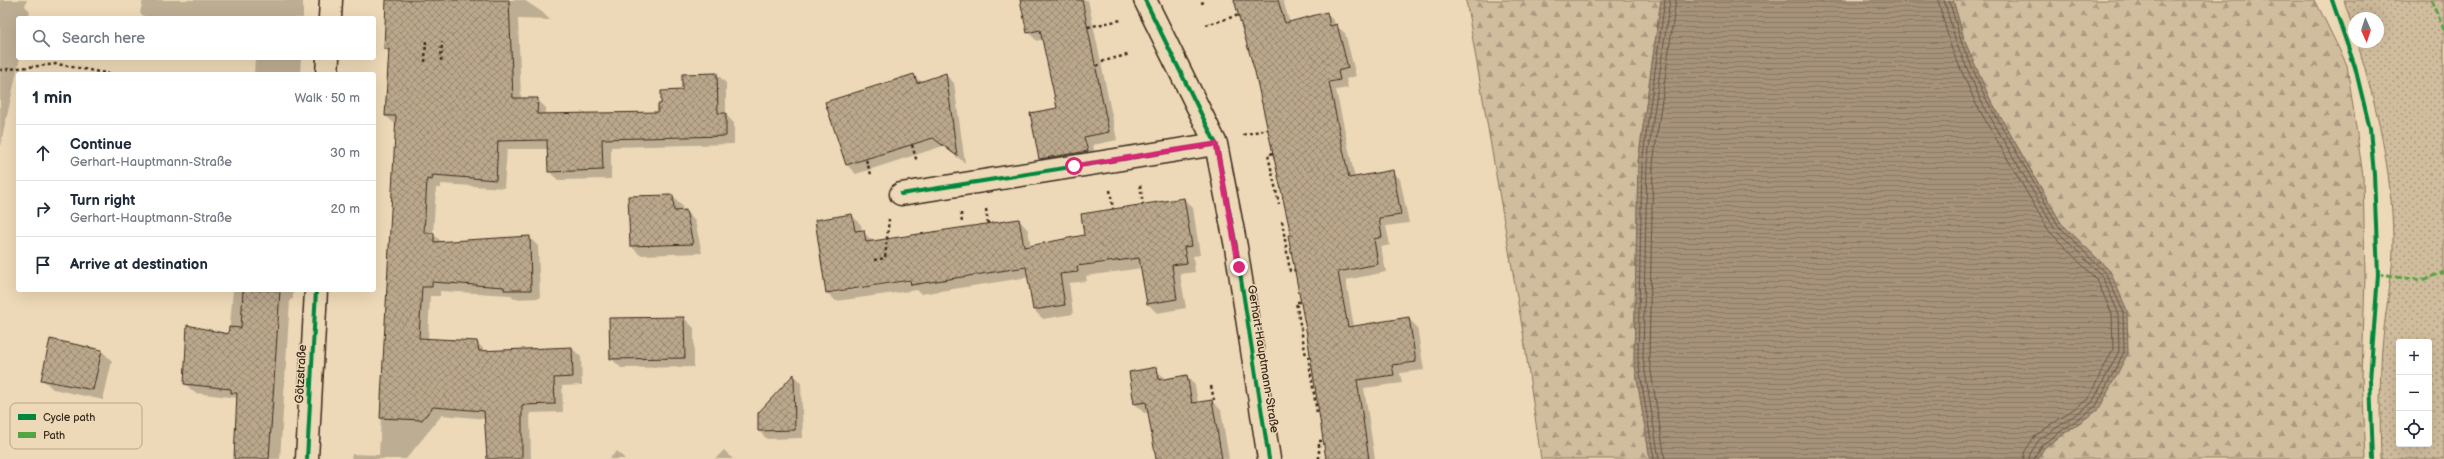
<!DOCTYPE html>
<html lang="en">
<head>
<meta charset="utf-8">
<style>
	body { margin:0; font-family:"Balsamiq Sans",sans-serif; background:#f6f6f7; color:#1f2937 }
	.controls { position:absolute; right:12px; bottom:12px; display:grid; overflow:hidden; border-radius:4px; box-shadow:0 4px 16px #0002 }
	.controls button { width:36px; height:36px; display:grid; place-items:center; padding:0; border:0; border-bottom:1px solid #e0e1e3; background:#fff; color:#1f2937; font:20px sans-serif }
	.compass { position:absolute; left:2348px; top:12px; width:36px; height:36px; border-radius:50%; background:#fff; box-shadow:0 4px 16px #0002; rotate:177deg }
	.stop { position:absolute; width:12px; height:12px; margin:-9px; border:3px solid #db2777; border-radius:50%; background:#fff }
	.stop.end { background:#db2777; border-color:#fff; box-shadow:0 1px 4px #0008 }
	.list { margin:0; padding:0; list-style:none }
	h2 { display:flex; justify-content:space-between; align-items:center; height:52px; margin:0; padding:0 16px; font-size:17px }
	h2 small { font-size:13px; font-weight:400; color:#747a83 }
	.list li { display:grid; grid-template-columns:26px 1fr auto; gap:12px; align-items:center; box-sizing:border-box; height:56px; padding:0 16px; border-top:1px solid #e0e1e3 }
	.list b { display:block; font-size:15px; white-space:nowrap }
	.list p { margin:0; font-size:13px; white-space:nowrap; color:#747a83 }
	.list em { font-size:13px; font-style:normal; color:#747a83 }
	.icon { flex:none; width:22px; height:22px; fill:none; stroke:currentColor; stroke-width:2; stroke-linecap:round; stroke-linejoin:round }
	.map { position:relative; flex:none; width:2444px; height:459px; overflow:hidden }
	.search { position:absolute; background:#fff; box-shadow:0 4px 16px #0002; left:16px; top:16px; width:360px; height:44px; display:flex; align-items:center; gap:10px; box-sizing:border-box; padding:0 14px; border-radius:4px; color:#747a83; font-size:15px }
	.panel { position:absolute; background:#fff; box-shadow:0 4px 16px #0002; left:16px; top:72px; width:360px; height:220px; border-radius:4px }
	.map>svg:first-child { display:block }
	.grass { fill:url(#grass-dots); stroke:#86745e; fill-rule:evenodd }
	.forest { fill:url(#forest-firs); stroke:#86745e }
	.water { fill:url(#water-rules); stroke:#7c6956 }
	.shadow { fill:#0003; fill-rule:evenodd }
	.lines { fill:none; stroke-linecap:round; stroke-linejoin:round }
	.shore { stroke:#665443; stroke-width:1 }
	.building { fill:url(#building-cross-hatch); stroke:#3b2a1e }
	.street-casing { stroke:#3b2a1e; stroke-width:25 }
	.path { stroke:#3b2a1e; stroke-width:2.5; stroke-dasharray:3 3; stroke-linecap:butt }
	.street { stroke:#edd9b7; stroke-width:22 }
	.quiet { stroke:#54a441; stroke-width:3; stroke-dasharray:6 3; stroke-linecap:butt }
	.cycleway-casing { stroke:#edd9b7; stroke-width:6 }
	.cycleway { stroke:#00873e; stroke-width:4 }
	.route { stroke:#db2777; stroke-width:5 }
	.labels { text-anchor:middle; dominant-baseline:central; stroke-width:3; stroke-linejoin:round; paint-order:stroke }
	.street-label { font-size:12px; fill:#3b2a1e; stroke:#edd9b7 }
	.key { fill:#edd9b7; stroke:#b8a489; stroke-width:1 }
	.key-label { font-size:11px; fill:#3b2a1e }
</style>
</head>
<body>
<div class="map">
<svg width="2444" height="459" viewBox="0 0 2444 459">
	<defs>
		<pattern id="grass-dots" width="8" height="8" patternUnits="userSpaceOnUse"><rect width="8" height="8" fill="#d0bd9e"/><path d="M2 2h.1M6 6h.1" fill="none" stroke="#aa9a80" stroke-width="1.8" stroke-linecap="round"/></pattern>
		<pattern id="forest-firs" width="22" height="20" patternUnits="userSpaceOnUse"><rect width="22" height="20" fill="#d0bd9e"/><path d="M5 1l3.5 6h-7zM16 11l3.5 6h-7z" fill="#aa9a80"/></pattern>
		<pattern id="water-rules" width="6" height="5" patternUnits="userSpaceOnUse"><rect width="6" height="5" fill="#a7937b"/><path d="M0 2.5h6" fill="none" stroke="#897864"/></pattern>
		<pattern id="building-cross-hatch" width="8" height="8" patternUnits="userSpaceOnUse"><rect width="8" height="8" fill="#bba88c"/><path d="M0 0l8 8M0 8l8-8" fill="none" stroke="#998972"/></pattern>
	</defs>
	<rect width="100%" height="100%" fill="#edd9b7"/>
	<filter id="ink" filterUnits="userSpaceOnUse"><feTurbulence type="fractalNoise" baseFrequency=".025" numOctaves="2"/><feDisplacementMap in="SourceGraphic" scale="8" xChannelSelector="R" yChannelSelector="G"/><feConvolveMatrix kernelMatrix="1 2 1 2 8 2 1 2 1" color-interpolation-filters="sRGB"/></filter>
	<g filter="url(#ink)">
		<!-- grass -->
		<path class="grass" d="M2344 0H2444V459H2381C2380 419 2379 378 2383 338 2386 304 2394 272 2393 238 2392 171 2377 106 2357 42H2378V18H2354V32ZM2399 342H2429V444H2399Z"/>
		<!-- forest -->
		<path class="forest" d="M1466 0H1661L1638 162 1634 360 1650 459H1541L1523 332Z
			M1953 0H2315L2347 65 2363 176 2365 275 2362 377 2366 459H2037L2045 447 2099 409 2110 271 2061 223 1989 97 1965 42Z"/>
		<!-- water -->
		<path class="water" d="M1661 0H1953L1965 42 1989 97 2061 223 2110 271 2127 310 2128 353 2099 409 2045 447 2037 459H1650L1634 360 1638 162Z"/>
		<!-- shadow -->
		<path class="shadow" d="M0 0H27L25 6 30 11 28 18H18V58H20L0 147Z
			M143 0H303V18H146L140 13Z
			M387 0H524L542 12 550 20 518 19 521 99H537L546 108V115L659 113 683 91 717 74 726 83V115L734 123V144L611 147V179L558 180 549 171 548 149H507L504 188 441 184V188H436L433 234 442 242 529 237 538 246 540 298 514 299 510 295 440 291V296H430L428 340 477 342 485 351 572 348 581 357 582 385 562 386 563 412 530 413 531 459H488L486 419 442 415 406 459H351L352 454 379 455 396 125 386 116 389 53 385 48Z
			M1022 0H1088L1117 140 1093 145 1096 160 1049 168 1040 159 1031 114 1058 109 1043 39 1037 41 1028 32Z
			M1235 0H1283L1290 23 1326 13 1334 21 1335 25 1345 33 1356 76 1346 79 1348 88 1336 90 1355 178 1392 171 1400 179 1409 223 1386 226 1390 245 1381 247 1386 272 1346 280 1354 327 1409 319 1417 327 1424 370 1400 373 1402 383 1364 388 1375 459H1327L1292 235 1256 71Z
			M255 58H301L300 74H254Z
			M945 74 954 83 965 163 943 146 856 174 847 165 827 103 913 75 921 82Z
			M673 196 682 206V211H685L695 221 702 253 640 255 631 246Z
			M1184 199 1193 208 1200 255 1193 256 1195 272 1180 274 1186 308 1157 313 1148 304 1142 268 1086 276 1087 281 1069 283 1073 314 1043 319 1034 310 1029 277 921 294 917 290 836 301 826 292 852 215 861 225 862 231 874 242 1019 220 1028 230 1031 247 1085 236ZM915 278V280L833 293V291Z
			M233 290H293V299L290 300 280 459H235L238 398 195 393 185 384 229 335Z
			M684 318 694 328V367L621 368 611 358Z
			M102 351 112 361 103 400 53 389 42 379Z
			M1156 369 1166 380 1187 376 1195 385 1198 403 1212 401 1221 410 1229 459H1157L1149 412 1144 413 1135 404 1130 373Z
			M794 376 801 383 803 438 767 439 759 431Z
			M724 450 733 459H715Z
			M617 451 625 459H609Z"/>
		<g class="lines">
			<!-- shore -->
			<path class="shore" d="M1938 0 1951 47 1976 104 2049 231 2097 280 2112 314 2113 349 2088 399 2035 436 2025 451 2023 459
				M1944 0 1957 45 1981 101 2054 228 2102 276 2118 312 2119 351 2092 403 2039 440 2030 454 2029 459
				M1949 0 1962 44 1986 99 2058 225 2106 274 2123 311 2124 352 2096 406 2043 444 2034 459
				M1654 459 1638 360 1642 163 1665 0
				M1659 459 1643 359 1647 163 1670 0
				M1665 459 1649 359 1653 164 1676 0"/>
		</g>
		<!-- building -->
		<path class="building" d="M386 0H509L513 98H538L537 114 658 112V104H661V91L682 90V74L717 73 718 113H726V136L602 139 603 170 548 172 547 140 498 141 496 180 433 175 432 180 427 179 424 233H434V242L530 236 531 290H504V287L432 282V287H422L419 338 477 341 479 351 572 347 573 377 554 378 555 404 522 405V459H487L484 411 433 407 422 420 380 418 396 116H385L389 49H384Z
			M1020 0H1082L1109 132 1084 137 1088 151 1039 159 1030 113 1057 108 1040 30 1027 33Z
			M1234 0H1278L1285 23 1327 12 1330 26 1337 24 1348 68 1338 71 1340 80 1329 82 1349 178 1393 170 1401 215 1379 218 1382 237 1374 239 1378 264 1338 272 1348 327 1409 317 1416 362 1392 365 1394 375 1357 380 1369 459H1326L1307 335 1288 235H1291L1255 72Z
			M946 73 957 156 933 138 846 165 825 102 914 74 917 83Z
			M673 195 674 211 686 210 693 244 630 246 628 196Z
			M1184 198 1192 246 1184 247 1187 263 1172 265 1177 299 1147 304 1139 258 1077 266 1078 272 1060 274 1065 305 1033 310 1026 267 911 285 910 280 826 293 815 220 852 214 855 231 864 230 866 242 1019 219 1024 247 1084 235 1081 214Z
			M243 290H280L269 459H234L237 393H231V389L184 384 187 325 228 334 229 327 241 328Z
			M684 317 685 358 610 359 609 318Z
			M50 339 102 350 93 390 41 380Z
			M1157 367 1159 380 1187 375 1192 403 1212 400 1222 459H1156L1146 402 1134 404 1129 372Z
			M794 374 795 430 758 431V413Z"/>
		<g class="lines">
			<!-- street casing -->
			<g class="street-casing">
				<path id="street" d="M1145 0 1216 144 1236 247 1269 459
					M330 18 331 0
					M327 74 328 58
					M901 194 1216 144
					M307 459 316 290"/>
			</g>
			<!-- path -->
			<path class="path" d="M1201 3 1205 2
				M1206 25 1239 15
				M1088 27 1121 20
				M441 61 442 42
				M425 62 426 38
				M1097 66 1104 61 1130 54
				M0 70 57 64 110 74
				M1243 135 1268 129
				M912 145 917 162
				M1273 153 1268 155 1279 204
				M866 160 872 177
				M1140 185 1143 204
				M1110 190 1113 209
				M986 209 988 224
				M961 213 962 223
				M1282 221 1290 271 1295 270
				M874 260 885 258 889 219
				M1300 302H1296L1306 356
				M1308 356 1317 413H1319
				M1211 386 1214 400
				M1319 459V441H1323"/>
			<!-- street -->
			<use href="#street" class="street"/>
			<!-- quiet -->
			<path class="quiet" d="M2431 0 2444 30
				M2378 275 2422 280 2444 272"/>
			<!-- cycleway casing -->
			<g class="cycleway-casing">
				<path id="cycleway" d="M1145 0 1216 144 1236 247 1269 459
					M2332 0 2355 67 2370 129 2374 175 2378 275 2370 380 2373 459
					M901 194 1216 144
					M307 459 316 290"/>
			</g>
			<!-- cycleway -->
			<use href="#cycleway" class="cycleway"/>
		</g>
	</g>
	<g class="lines" filter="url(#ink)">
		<!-- route -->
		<path class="route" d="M1074 166 1216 144 1239 267"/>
	</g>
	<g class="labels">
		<!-- street labels -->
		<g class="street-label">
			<text transform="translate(1263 359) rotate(81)">Gerhart-Hauptmann-Straße</text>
			<text transform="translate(301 374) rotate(-87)">Götzstraße</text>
		</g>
	</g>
	<!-- legend -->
	<rect x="10" y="403" width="132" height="46" rx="6" class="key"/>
	<rect x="18" y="414" width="18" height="6" fill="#00873e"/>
	<rect x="18" y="432" width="18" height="6" fill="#54a441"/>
	<g class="key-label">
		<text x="43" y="421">Cycle path</text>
		<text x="43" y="439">Path</text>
	</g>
</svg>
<div class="controls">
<button>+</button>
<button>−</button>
<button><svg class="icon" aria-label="locate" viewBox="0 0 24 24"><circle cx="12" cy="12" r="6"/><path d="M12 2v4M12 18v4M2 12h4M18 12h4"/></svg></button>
</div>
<svg class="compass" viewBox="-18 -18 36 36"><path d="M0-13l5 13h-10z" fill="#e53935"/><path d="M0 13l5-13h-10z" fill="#747a83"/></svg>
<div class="stop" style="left:1074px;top:166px"></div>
<div class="stop end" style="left:1239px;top:267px"></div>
<div class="search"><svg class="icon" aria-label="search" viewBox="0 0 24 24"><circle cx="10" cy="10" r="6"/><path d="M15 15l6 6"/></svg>Search here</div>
<section class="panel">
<h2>1 min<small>Walk · 50 m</small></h2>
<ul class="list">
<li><svg class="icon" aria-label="ahead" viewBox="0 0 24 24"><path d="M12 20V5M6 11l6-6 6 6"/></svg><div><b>Continue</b><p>Gerhart-Hauptmann-Straße</p></div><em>30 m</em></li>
<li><svg class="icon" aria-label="right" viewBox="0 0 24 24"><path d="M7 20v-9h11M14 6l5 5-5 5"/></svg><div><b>Turn right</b><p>Gerhart-Hauptmann-Straße</p></div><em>20 m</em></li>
<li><svg class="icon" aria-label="arrive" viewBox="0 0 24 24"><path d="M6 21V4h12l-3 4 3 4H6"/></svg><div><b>Arrive at destination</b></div></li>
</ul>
</section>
</div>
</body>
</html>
